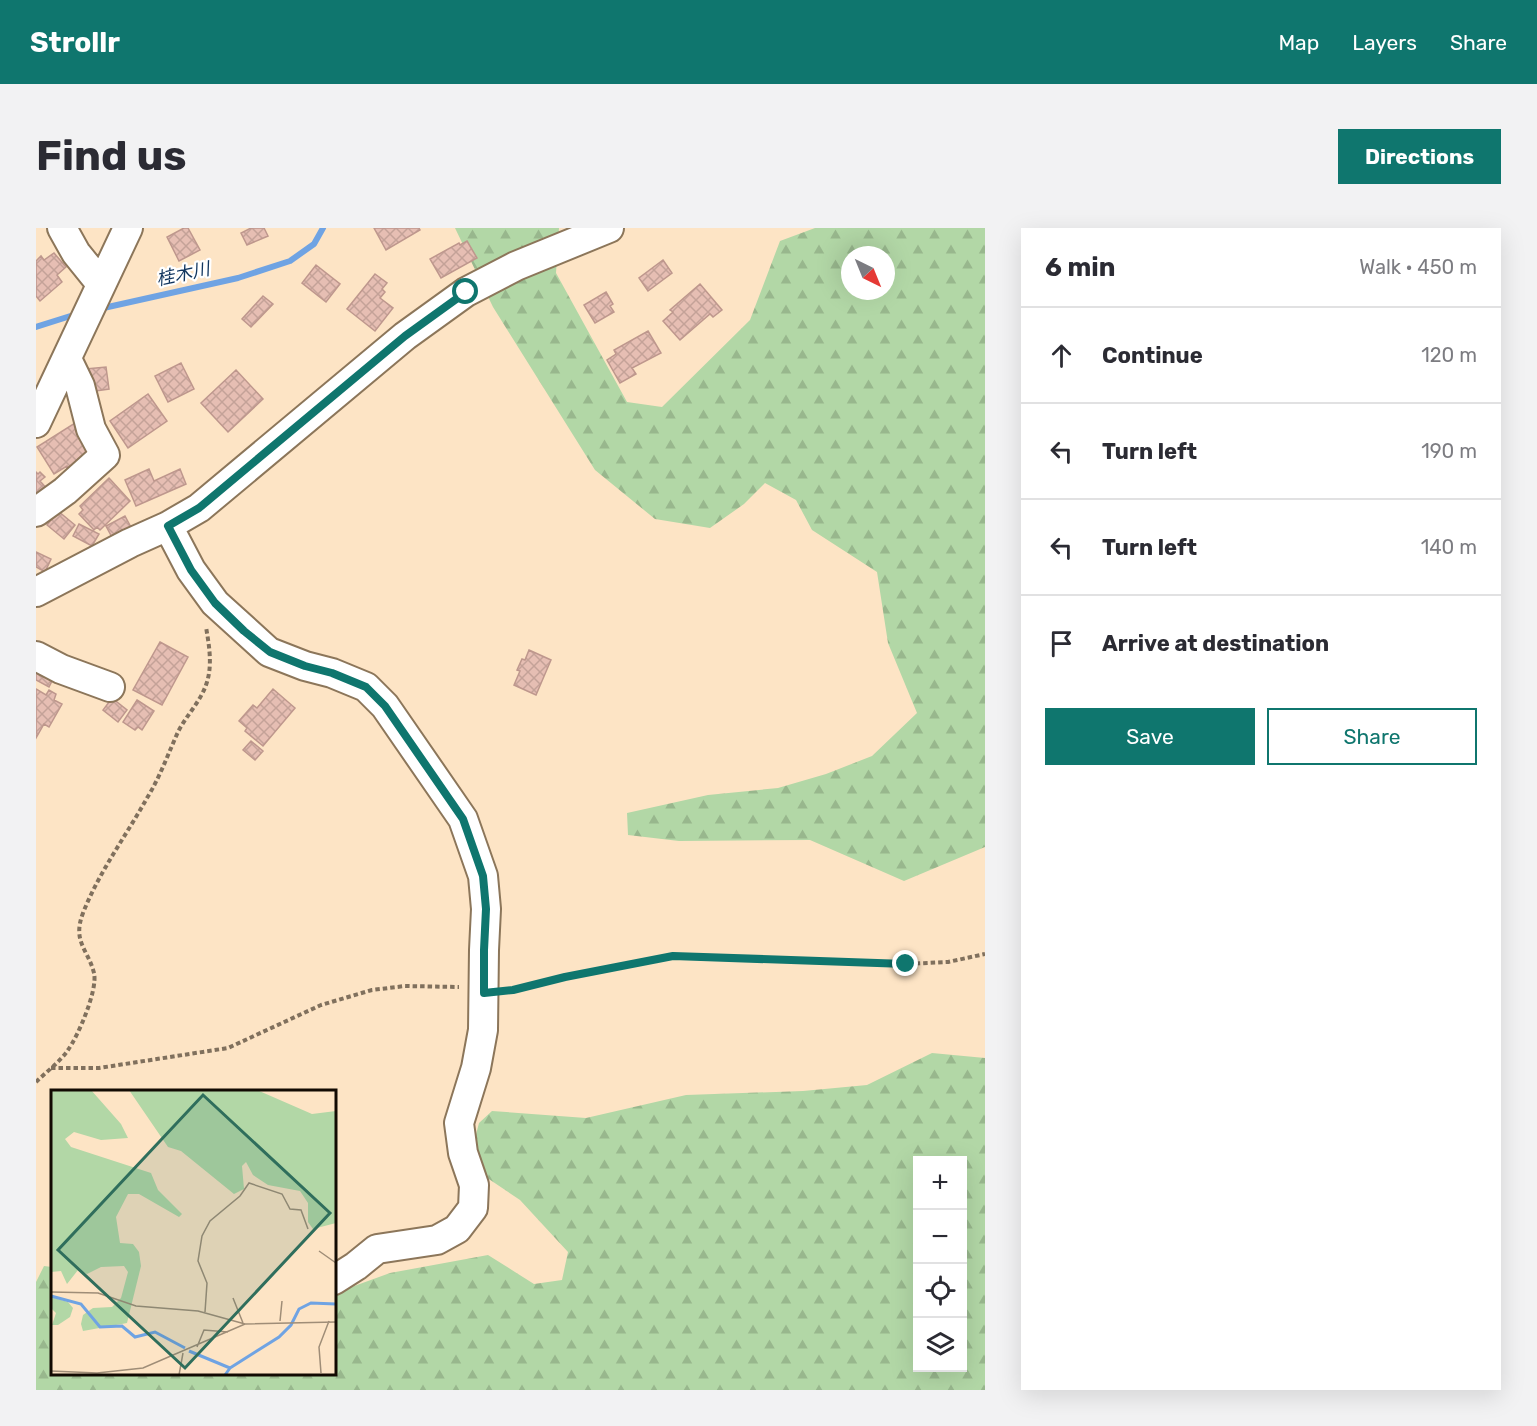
<!DOCTYPE html>
<html lang="en">
<head>
<meta charset="utf-8">
<style>
	body { margin:0; font-family:Rubik,"Noto Sans JP",sans-serif; background:#f2f2f3; color:#2b2b33 }
	.controls { position:absolute; right:18px; bottom:18px; display:grid; overflow:hidden; border-radius:0px; box-shadow:0 6px 24px #0002 }
	.controls button { width:54px; height:54px; display:grid; place-items:center; padding:0; border:0; border-bottom:2px solid #e1e1e2; background:#fff; color:#2b2b33; font:30px sans-serif }
	.compass { position:absolute; left:805px; top:18px; width:54px; height:54px; border-radius:50%; background:#fff; box-shadow:0 6px 24px #0002; rotate:137deg }
	.stop { position:absolute; width:18px; height:18px; margin:-14px; border:4px solid #0f766e; border-radius:50%; background:#fff }
	.stop.end { background:#0f766e; border-color:#fff; box-shadow:0 2px 6px #0008 }
	.list { margin:0; padding:0; list-style:none }
	h2 { display:flex; justify-content:space-between; align-items:center; height:78px; margin:0; padding:0 24px; font-size:26px }
	h2 small { font-size:20px; font-weight:400; color:#7c7c81 }
	.list li { display:grid; grid-template-columns:39px 1fr auto; gap:18px; align-items:center; box-sizing:border-box; height:96px; padding:0 24px; border-top:2px solid #e1e1e2 }
	.list b { display:block; font-size:22px; white-space:nowrap }
	.list em { font-size:20px; font-style:normal; color:#7c7c81 }
	.actions { display:flex; gap:12px; padding:18px 24px }
	.actions a { flex:1; padding:14px 0; border:2px solid #0f766e; border-radius:0px; text-align:center; font-size:21px; color:#0f766e }
	.actions .main { background:#0f766e; color:#fff }
	.icon { flex:none; width:33px; height:33px; fill:none; stroke:currentColor; stroke-width:2; stroke-linecap:round; stroke-linejoin:round }
	.map { position:relative; flex:none; width:949px; height:1162px; overflow:hidden; border-radius:0px }
	header { display:flex; align-items:center; gap:36px; box-sizing:border-box; height:84px; padding:0 30px; background:#0f766e; color:#fff }
	header strong { font-size:28px }
	nav { display:flex; gap:33px; margin-inline-start:auto; font-size:21px }
	.intro { display:flex; align-items:center; justify-content:space-between; box-sizing:border-box; height:144px; padding:0 36px }
	h1 { margin:0; font-size:42px }
	.button { padding:15px 27px; border-radius:0px; background:#0f766e; color:#fff; font-size:21px; font-weight:700 }
	main { display:flex; gap:36px; padding:0 36px }
	aside { flex:1; background:#fff; border-radius:0px; box-shadow:0 6px 24px #0002 }
	.map>svg:first-child { display:block }
	.forest { fill:url(#forest-firs); fill-rule:evenodd }
	.lines { fill:none; stroke-linecap:round; stroke-linejoin:round }
	.stream { stroke:#6fa3e3; stroke-width:6 }
	.building { fill:url(#building-cross-hatch); stroke:#be978d; stroke-width:1.5 }
	.minor-casing { stroke:#8c765a; stroke-width:32 }
	.path { stroke:#80705d; stroke-width:4; stroke-dasharray:4.5 3; stroke-linecap:butt }
	.minor { stroke:#fff; stroke-width:28 }
	.route { stroke:#0f766e; stroke-width:8 }
	.labels { text-anchor:middle; dominant-baseline:central; stroke-width:4.5; stroke-linejoin:round; paint-order:stroke }
	.water-label { font-size:18px; font-style:italic; fill:#11355e; stroke:#fff }
	.inset-river { fill:none; stroke:#6fa3e3; stroke-width:3 }
	.inset-road { fill:none; stroke:#9f8d77; stroke-width:1.5 }
	.view { fill:#2f6e5c; fill-opacity:0.15; stroke:#2f6e5c; stroke-width:3 }
	.inset-edge { fill:none; stroke:#120a02; stroke-width:3 }
</style>
</head>
<body>
<header>
<strong>Strollr</strong>
<nav><a>Map</a><a>Layers</a><a>Share</a></nav>
</header>
<div class="intro"><h1>Find us</h1><a class="button">Directions</a></div>
<main>
<div class="map">
<svg width="949" height="1162" viewBox="0 0 949 1162">
	<defs>
		<pattern id="forest-firs" width="22" height="20" patternUnits="userSpaceOnUse" patternTransform="scale(1.5)"><rect width="22" height="20" fill="#b2d7a6"/><path d="M5 1l3.5 6h-7zM16 11l3.5 6h-7z" fill="#98b78d"/></pattern>
		<pattern id="building-cross-hatch" width="8" height="8" patternUnits="userSpaceOnUse" patternTransform="scale(1.5)"><rect width="8" height="8" fill="#e6beb3"/><path d="M0 0l8 8M0 8l8-8" fill="none" stroke="#c4a298"/></pattern>
	</defs>
	<rect width="100%" height="100%" fill="#fde4c5"/>
	<!-- forest -->
	<path class="forest" d="M419 0H523L520 45 591 174 626 179 714 92 744 13 779 0H949V619L868 653 774 612 643 613 592 607 591 585 672 567 742 560 790 546 836 528 881 485 852 415 841 344 776 302 760 272 729 255 708 276 674 300 619 291 559 242 457 79ZM814 27H850V63H814Z
		M896 825 949 830V1162H0V1054L8 1038 16 1039V1146H298L299 1065 354 1045 452 1027 498 1056 526 1052 532 1024 484 972 432 937 443 895 456 883 550 890 650 867 767 863 831 857ZM882 932H927V1140H882Z"/>
	<g class="lines">
		<!-- stream -->
		<path class="stream" d="M63 81 202 50 254 33 278 16 287 0
			M0 99 44 85"/>
	</g>
	<!-- building -->
	<path class="building" d="M148 0H152L164 22 143 33 131 9Z
		M215 0H228L232 8 211 17 205 5Z
		M338 0H383L384 2 350 22Z
		M431 13 441 30 405 50 394 31 423 15 424 17Z
		M18 25 30 39 21 47 26 54 4 73 0 68V33L5 28 8 32Z
		M627 32 636 45 612 63 603 50Z
		M280 37 304 56 290 74 266 55Z
		M339 46 351 55 346 61 349 64 344 70 357 80 339 103 311 81Z
		M664 56 686 82 677 89 674 86 644 112 627 93 637 84 634 82Z
		M570 64 577 76 574 78 578 84 559 95 548 77Z
		M227 68 237 76 215 99 206 91Z
		M612 103 625 125 596 140 600 146 584 155 571 132 580 126 578 122Z
		M145 135 158 161 132 174 119 148Z
		M70 139 73 161 53 164 50 141Z
		M200 142 227 171 192 204 165 175Z
		M112 166 131 193 92 220 74 193Z
		M39 195 58 226 33 242 31 238 18 246 1 219Z
		M113 241 118 253 144 241 150 256 100 278 89 252Z
		M0 244 2 246 4 244 9 249 4 253 13 263 0 271Z
		M73 250 94 273 64 302 61 299 58 302 43 286 47 282 44 278Z
		M22 283 39 297 28 311 11 297Z
		M89 288 97 303 78 313 70 298Z
		M43 296 63 306 56 318 37 308Z
		M0 324 15 331 9 344 0 339Z
		M124 414 152 429 126 477 97 462Z
		M493 422 515 432 500 467 478 457 484 443 481 442 486 431 489 432Z
		M0 437 19 447 13 459 0 452Z
		M0 461 10 467 13 462 20 466 18 472 26 476 13 499 8 496 0 510Z
		M237 461 259 480 227 518 209 503 211 500 203 493 217 477 221 480Z
		M76 470 91 482 82 494 67 482Z
		M101 472 118 483 106 502 102 499 99 502 87 494Z
		M215 513 227 523 219 532 207 522Z"/>
	<g class="lines">
		<!-- minor casing -->
		<g class="minor-casing">
			<path id="minor" d="M26 0 40 25 65 56
				M0 195 92 0
				M0 284 29 263 69 227 55 201 44 158 31 131
				M132 298 155 342 179 375 233 424 269 438 296 445 330 459 349 478 427 591 447 648 450 681 448 722 447 802 440 840 423 895 427 925 438 957 437 980 421 1001 401 1012 341 1021 320 1038 298 1052
				M0 364 94 315 132 298 163 280 369 108 430 64 480 38 573 0
				M0 428 25 441 74 459"/>
		</g>
		<!-- path -->
		<path class="path" d="M471 763 529 749 637 728 870 736 912 734 949 726
			M15 840H63L192 820 285 777 336 762 369 758 423 759
			M0 854C10 844 24 834 32 822 42 808 62 762 58 745 52 721 36 714 47 685 63 644 90 608 111 570 124 549 132 526 142 504 150 488 164 474 170 457 177 438 173 417 170 399"/>
		<!-- minor -->
		<use href="#minor" class="minor"/>
	</g>
	<g class="lines">
		<!-- route -->
		<path class="route" d="M430 64 369 108 163 280 132 298 155 342 179 375 208 403 234 424 269 438 296 445 330 459 349 478 427 591 447 648 450 681 448 722V765L477 762 529 749 637 728 870 736"/>
	</g>
	<g class="labels">
		<!-- water labels -->
		<g class="water-label">
			<text transform="translate(147 46) rotate(-12)">桂木川</text>
		</g>
	</g>
	<!-- overview -->
	<g transform="translate(15 862)">
		<rect width="285" height="285" fill="#fde4c5"/>
		<path d="M0 0H40L70 34 77 48 50 50 23 42 14 49 20 57 100 83 107 100 131 124 128 127 88 104H77L65 127 69 153 82 154 88 162 90 176 76 233 32 241 30 234 32 225 42 218 61 217 70 208 77 182 73 176 50 177 36 184 27 180 16 194 10 181 0 182ZM78 0H206L261 24 285 21V133L262 139 257 132V113L249 101 217 95 202 85 195 72 191 76 193 99 183 104 130 61 117 57ZM0 207 17 212 22 218 19 227 7 235H1L5 223 0 218Z" fill="#b2d7a6"/>
		<path class="inset-river" d="M0 206 30 214 49 237 71 236 84 247 104 242 134 258M138 261 179 278 174 285M179 278 228 247 240 235 248 219 260 213 285 214"/>
		<path class="inset-road" d="M268 161 285 173M0 202 47 203 85 216 147 221 194 234M182 208 192 233M154 222 156 193 147 171 151 146 159 131 189 106 198 93 231 104 239 119 250 120 257 139M229 231 231 211M146 257 153 240 177 242M0 281 46 283 92 278 194 234 285 232M270 283 268 257 278 231M128 285 132 263"/>
		<path class="view" d="M152 5 279 123 134 278 7 160Z"/>
		<rect width="285" height="285" class="inset-edge"/>
	</g>
</svg>
<div class="controls">
<button>+</button>
<button>−</button>
<button><svg class="icon" aria-label="locate" viewBox="0 0 24 24"><circle cx="12" cy="12" r="6"/><path d="M12 2v4M12 18v4M2 12h4M18 12h4"/></svg></button>
<button><svg class="icon" aria-label="layers" viewBox="0 0 24 24"><path d="M12 4l9 5-9 5-9-5zM3 14l9 5 9-5"/></svg></button>
</div>
<svg class="compass" viewBox="-18 -18 36 36"><path d="M0-13l5 13h-10z" fill="#e53935"/><path d="M0 13l5-13h-10z" fill="#7c7c81"/></svg>
<div class="stop" style="left:430px;top:64px"></div>
<div class="stop end" style="left:870px;top:736px"></div>
</div>
<aside>
<h2>6 min<small>Walk · 450 m</small></h2>
<ul class="list">
<li><svg class="icon" aria-label="ahead" viewBox="0 0 24 24"><path d="M12 20V5M6 11l6-6 6 6"/></svg><div><b>Continue</b></div><em>120 m</em></li>
<li><svg class="icon" aria-label="left" viewBox="0 0 24 24"><path d="M17 20v-9H6M10 6l-5 5 5 5"/></svg><div><b>Turn left</b></div><em>190 m</em></li>
<li><svg class="icon" aria-label="left" viewBox="0 0 24 24"><path d="M17 20v-9H6M10 6l-5 5 5 5"/></svg><div><b>Turn left</b></div><em>140 m</em></li>
<li><svg class="icon" aria-label="arrive" viewBox="0 0 24 24"><path d="M6 21V4h12l-3 4 3 4H6"/></svg><div><b>Arrive at destination</b></div></li>
</ul>
<div class="actions"><a class="main">Save</a><a>Share</a></div>
</aside>
</main>
</body>
</html>
